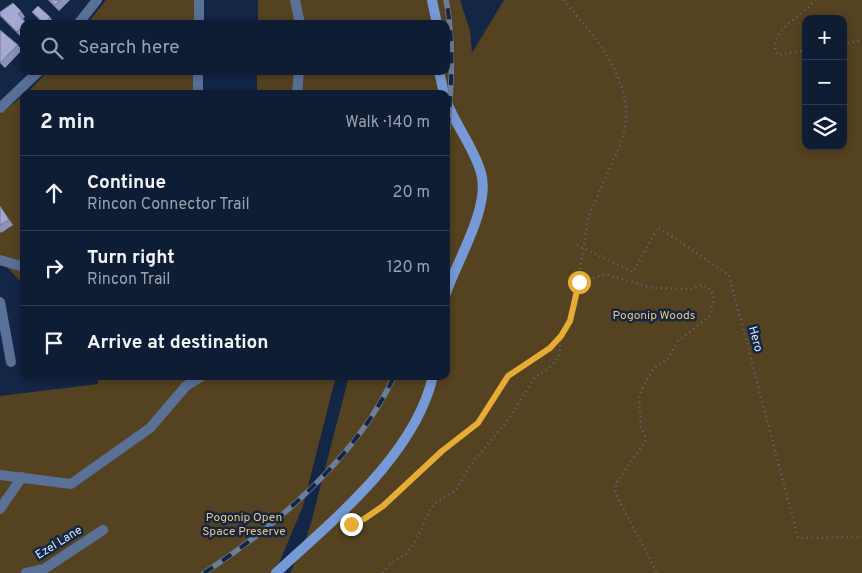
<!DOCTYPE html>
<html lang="en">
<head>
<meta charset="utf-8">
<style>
	body { margin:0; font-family:Overpass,sans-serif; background:#1c2940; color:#f1f3f6 }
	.controls { position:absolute; right:15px; top:15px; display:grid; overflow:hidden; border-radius:10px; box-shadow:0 2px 8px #0003 }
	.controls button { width:45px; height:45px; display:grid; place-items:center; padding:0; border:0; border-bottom:1px solid #2e3a4f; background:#0e1c34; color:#f1f3f6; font:25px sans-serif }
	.stop { position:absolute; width:15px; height:15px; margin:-11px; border:4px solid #e7ac36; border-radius:50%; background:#fff }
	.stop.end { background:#e7ac36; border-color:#fff; box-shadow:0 1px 5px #0008 }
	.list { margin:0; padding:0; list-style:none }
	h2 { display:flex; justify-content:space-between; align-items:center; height:65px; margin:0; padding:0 20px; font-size:21px }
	h2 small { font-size:16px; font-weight:400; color:#9ba1ac }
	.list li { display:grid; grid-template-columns:32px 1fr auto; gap:15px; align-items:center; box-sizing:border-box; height:75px; padding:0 20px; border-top:1px solid #2e3a4f }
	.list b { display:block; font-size:19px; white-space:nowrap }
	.list p { margin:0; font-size:16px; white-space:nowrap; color:#9ba1ac }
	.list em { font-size:16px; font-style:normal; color:#9ba1ac }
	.icon { flex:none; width:28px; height:28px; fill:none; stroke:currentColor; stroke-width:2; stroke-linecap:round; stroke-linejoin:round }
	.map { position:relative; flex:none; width:862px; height:573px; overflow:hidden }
	.search { position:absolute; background:#0e1c34; box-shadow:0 2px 8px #0003; left:20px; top:20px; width:430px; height:55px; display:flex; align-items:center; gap:12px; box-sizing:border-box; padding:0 18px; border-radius:10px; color:#9ba1ac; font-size:19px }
	.panel { position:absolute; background:#0e1c34; box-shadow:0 2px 8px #0003; left:20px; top:90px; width:430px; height:290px; border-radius:10px }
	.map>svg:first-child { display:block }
	.green { fill:#544220; fill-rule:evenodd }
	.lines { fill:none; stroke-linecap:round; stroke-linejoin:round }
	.path { stroke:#5a6b87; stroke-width:2.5; stroke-dasharray:1 4; stroke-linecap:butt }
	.minor { stroke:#597097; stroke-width:10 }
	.secondary { stroke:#759ad7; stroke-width:10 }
	.rail-casing { stroke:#6d7e99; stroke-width:5.5 }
	.rail { stroke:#132646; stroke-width:4; stroke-dasharray:11; stroke-linecap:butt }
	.wall { fill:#8e91b8 }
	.building { fill:#a5a9d6; stroke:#747696 }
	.route { stroke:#e7ac36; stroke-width:6 }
	.labels { text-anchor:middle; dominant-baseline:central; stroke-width:5; stroke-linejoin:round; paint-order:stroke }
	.park-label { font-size:12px; fill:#f3c36d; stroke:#132646 }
	.street-label { font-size:12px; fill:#dae7fc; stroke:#132646 }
</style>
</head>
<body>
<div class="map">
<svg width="862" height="573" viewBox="0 0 862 573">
	<rect width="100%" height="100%" fill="#132646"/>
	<!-- green -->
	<path class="green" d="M106 0H204L203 24H87Z
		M258 0H460L470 31 472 53 504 0H862V573H290L306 539 312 519 349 376H446V94H257V71H446V24H258ZM806 19H843V146H806Z
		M48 71H201L199 94H26Z
		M24 95V285L0 260V114Z
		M98 376H336L303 506 275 573H0V396L98 384Z"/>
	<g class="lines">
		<!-- path -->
		<path class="path" d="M843 44 862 40
			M806 50 778 55C764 33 804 15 815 0
			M577 245 633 272 658 227 729 275 798 538 862 537
			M579 282 606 274 652 288 693 289 702 285 709 288 714 295 710 316 678 341 667 360 657 365 646 380 639 396 641 428 646 438 645 442 616 483 615 492 657 573
			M348 523 364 519 383 506 441 451 464 435 478 423 490 407 508 376 550 349 560 338
			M383 573 390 564 406 554 418 537 429 511 435 503 456 490 470 466 510 417 535 377 548 369 559 357 561 337 575 304 588 218 621 143 626 123V108L623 90 614 68 600 44 564 0"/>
		<!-- minor -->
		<path class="minor" d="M295 0 300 24
			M78 24 97 0
			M199 24V0
			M198 94V71
			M297 94 299 71
			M0 108 39 71
			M0 260 24 267
			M0 302 11 362
			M0 475 71 484 150 428 186 386 202 376
			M0 509 22 477
			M26 573 44 569 103 530"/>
		<!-- secondary -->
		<path class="secondary" d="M432 0 437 24
			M439 71 444 94
			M446 100C455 125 474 147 481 173 491 206 457 261 446 293
			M276 573C333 520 415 455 433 376"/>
		<!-- rail casing -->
		<g class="rail-casing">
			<path id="rail" d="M446 151C450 101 456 50 446 0
				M204 573C275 527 359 455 394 376"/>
		</g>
		<!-- rail -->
		<use href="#rail" class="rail"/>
	</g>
	<!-- wall -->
	<path class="wall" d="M48 0H70L59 11Z
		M21 11 25 17 23 19 27 24H24V35L21 37 0 16V12Z
		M32 12 50 17 52 20 48 24H43Z
		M0 30 18 45 22 50 5 68 0 63Z
		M0 206 13 225 1 233 0 231Z"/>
	<!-- building -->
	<path class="building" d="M50 0H60L55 5Z
		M13 3 21 11 18 14 26 23 24 24V25L17 32 0 15V12Z
		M38 6 50 17 44 23 32 12Z
		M0 30 18 45 1 62H0Z
		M0 206 9 220 0 225Z"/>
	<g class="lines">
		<!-- route -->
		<path class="route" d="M351 524 364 519 383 506 442 451 478 423 508 376 550 348 561 336 570 321 579 282"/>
	</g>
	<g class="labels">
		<!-- park labels -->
		<g class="park-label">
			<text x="654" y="316">Pogonip Woods</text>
			<text x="244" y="518">Pogonip Open<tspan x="244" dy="14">Space Preserve</tspan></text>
		</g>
		<!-- street labels -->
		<g class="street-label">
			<text transform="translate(755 339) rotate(75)">Hero</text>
			<text transform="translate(59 543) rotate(-32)">Ezel Lane</text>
		</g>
	</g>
</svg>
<div class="controls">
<button>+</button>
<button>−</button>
<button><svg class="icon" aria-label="layers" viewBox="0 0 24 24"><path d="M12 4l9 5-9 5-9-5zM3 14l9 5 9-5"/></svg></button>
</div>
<div class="stop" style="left:579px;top:282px"></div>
<div class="stop end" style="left:351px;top:524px"></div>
<div class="search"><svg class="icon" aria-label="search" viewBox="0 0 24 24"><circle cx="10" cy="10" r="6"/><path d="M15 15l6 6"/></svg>Search here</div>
<section class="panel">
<h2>2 min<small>Walk · 140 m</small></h2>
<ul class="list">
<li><svg class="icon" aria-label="ahead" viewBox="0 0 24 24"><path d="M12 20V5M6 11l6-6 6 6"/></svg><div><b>Continue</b><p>Rincon Connector Trail</p></div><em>20 m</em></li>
<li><svg class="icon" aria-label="right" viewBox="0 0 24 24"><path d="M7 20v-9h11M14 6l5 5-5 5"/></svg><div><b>Turn right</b><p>Rincon Trail</p></div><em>120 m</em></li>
<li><svg class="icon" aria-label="arrive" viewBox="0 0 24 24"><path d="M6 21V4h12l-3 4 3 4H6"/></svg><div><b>Arrive at destination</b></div></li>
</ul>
</section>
</div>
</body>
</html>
